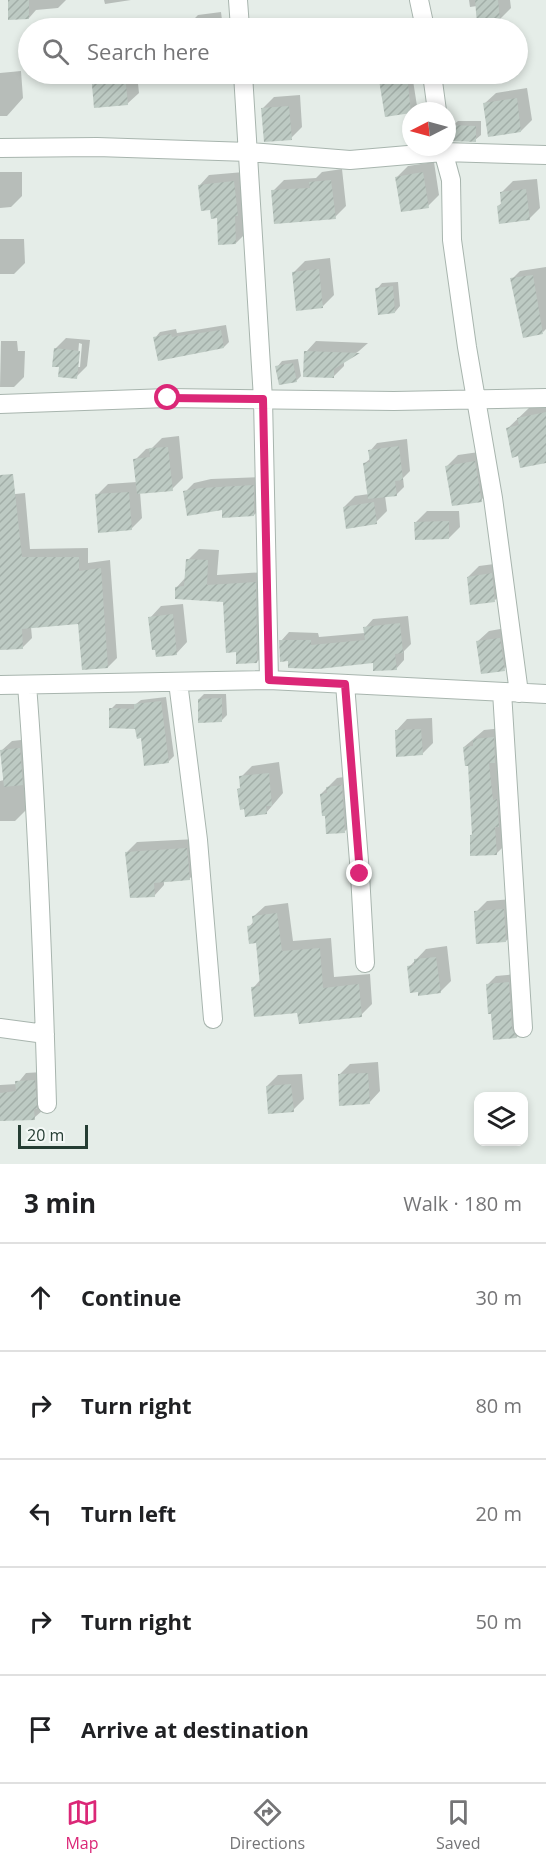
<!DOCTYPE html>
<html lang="en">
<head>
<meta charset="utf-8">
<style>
	body { margin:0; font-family:"Open Sans",sans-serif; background:#f2f2f2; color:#202124 }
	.controls { position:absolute; right:18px; bottom:18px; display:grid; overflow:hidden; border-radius:12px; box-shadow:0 3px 9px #0003 }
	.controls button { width:54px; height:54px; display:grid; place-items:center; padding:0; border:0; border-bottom:2px solid #e0e0e0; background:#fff; color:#202124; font:30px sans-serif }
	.compass { position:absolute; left:402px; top:102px; width:54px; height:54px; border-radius:50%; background:#fff; box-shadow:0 3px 9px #0003; rotate:264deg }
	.scale { position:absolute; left:18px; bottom:15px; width:70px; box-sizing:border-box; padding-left:6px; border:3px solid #253d33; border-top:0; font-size:16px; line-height:21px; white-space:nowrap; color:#253d33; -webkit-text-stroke:4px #f5f9f7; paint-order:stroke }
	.stop { position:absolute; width:18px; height:18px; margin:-14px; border:4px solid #db2777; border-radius:50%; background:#fff }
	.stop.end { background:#db2777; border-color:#fff; box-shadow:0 2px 6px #0008 }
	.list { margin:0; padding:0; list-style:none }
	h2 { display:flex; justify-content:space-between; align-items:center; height:78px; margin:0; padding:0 24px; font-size:26px }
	h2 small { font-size:20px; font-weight:400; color:#757577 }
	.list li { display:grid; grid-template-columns:39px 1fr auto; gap:18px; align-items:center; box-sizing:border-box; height:108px; padding:0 24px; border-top:2px solid #e0e0e0 }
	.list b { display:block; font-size:22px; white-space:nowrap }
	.list em { font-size:20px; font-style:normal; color:#757577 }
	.icon { flex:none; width:33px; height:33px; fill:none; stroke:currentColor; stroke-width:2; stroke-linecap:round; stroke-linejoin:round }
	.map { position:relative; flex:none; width:546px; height:1164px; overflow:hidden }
	.search { position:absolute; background:#fff; box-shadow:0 3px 9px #0003; left:18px; right:18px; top:18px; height:66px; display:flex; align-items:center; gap:15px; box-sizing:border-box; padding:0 21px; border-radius:33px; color:#757577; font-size:22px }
	.sheet { height:618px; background:#fff }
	nav { display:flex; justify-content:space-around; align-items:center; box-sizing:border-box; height:84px; border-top:2px solid #e0e0e0; background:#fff; font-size:16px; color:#757577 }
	nav a { display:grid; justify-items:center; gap:3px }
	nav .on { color:#db2777 }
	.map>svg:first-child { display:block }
	.shadow { fill:#0003; fill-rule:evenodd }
	.building { fill:url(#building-hatch) }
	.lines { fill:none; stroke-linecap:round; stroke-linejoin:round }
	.minor-casing { stroke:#a8b5ae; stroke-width:20 }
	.minor { stroke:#fff; stroke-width:18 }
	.route { stroke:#db2777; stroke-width:8 }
</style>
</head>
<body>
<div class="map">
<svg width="546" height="1164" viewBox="0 0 546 1164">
	<defs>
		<pattern id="building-hatch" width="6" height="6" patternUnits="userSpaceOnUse" patternTransform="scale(1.5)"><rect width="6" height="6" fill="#bdcac3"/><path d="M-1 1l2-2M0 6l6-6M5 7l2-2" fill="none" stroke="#a2aea8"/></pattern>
	</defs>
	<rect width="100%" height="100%" fill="#e5ede8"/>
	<!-- shadow -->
	<path class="shadow" d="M9 0H66L58 8 36 10 29 18Z
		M104 0H131L105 4Z
		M469 0H510L511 8 500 19 477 6 470 7Z
		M221 12 223 28H187V26L198 15Z
		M21 71 23 98 7 116H0V73Z
		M92 74H137L139 93 127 104 95 107Z
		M380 74H412L417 106 411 112 387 116Z
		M527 88 532 120 521 131 484 104 496 93Z
		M300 95 302 127 291 138 263 108 274 97Z
		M458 121H481V135L475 140 452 126Z
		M434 162 439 195 428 206 397 177 408 166Z
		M342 169 346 206 335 217 273 191 284 180 316 178 322 172Z
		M0 172H22V196L11 207 0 208Z
		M244 172 246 233 236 243 211 209 200 185 209 175Z
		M537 179 540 208 529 219 498 206 503 202 502 192 513 181Z
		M0 239H24L25 263 14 274H0Z
		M330 258 334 295 323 306 294 272 305 261Z
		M546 267V329L543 332 512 279 520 271Z
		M398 282 400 306 395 312 377 289 382 283Z
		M226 325 229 342 224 347 155 338 160 332 176 329 177 333Z
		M66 338 90 340 87 366 76 377 61 366 55 349ZM79 343 82 344 80 367H77Z
		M1 341H17L18 351H25L24 377 14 387H0Z
		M316 341 368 343 359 351 344 361V366L333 377 306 352Z
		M298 359 301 376 296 381 277 367 282 361Z
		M546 404V461L519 454 508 428 530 407Z
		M179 436 183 478 172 489 140 492 142 518 131 529 97 495 108 484 137 482 135 460 146 449 152 448 162 438Z
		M407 439 410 471 403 478 404 487 396 495 385 496 387 511 376 522 344 507 355 496 369 494 365 463 371 458 370 451 377 443Z
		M486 451 492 489 481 500 447 466 458 455Z
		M262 477 263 506 254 515 223 508 185 492 194 483 211 479Z
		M25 493 30 549 88 548V563L110 560 117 658 108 667 80 622 31 627 32 638 22 648H0V501L6 495Z
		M427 511H459L460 527 449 538 416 522Z
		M199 549 219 550 217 575 266 572 268 650 257 662 237 651 224 601 176 588 186 577 188 560Z
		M502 563 506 589 495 600 468 577 479 566Z
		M183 604 187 642 176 654 150 618 161 606Z
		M408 616 411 644 404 651V660L396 669 374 662 289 659 281 641 289 632 318 633 319 637 365 633V628L373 619Z
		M511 627 515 658 504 669 477 642 489 631Z
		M204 694H226L227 715 221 721 199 699Z
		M166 697 174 756 168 762 143 737 137 727 111 709 116 704H136L141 700Z
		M432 718 433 743 422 754 396 731 407 719Z
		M503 728 506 844 496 854 471 835 474 833 469 764 464 747 484 730Z
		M30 739 26 810 15 821H0V781L4 780 1 751 12 741Z
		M279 762 283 793 266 813 239 789 242 786 241 777 252 766Z
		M351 776 354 822 345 831 326 814 321 794 337 778Z
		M197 839 200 869 189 879 164 881V885L154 896 127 852 137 842Z
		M515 899 517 930 506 941 476 912 487 901Z
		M288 903 293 941 331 938 334 977 370 974 372 1004 361 1015 298 1011 253 988 261 979 257 941 249 927 254 921V916L265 906Z
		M447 946 451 981 440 992 409 967 426 949Z
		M517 974 525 1029 517 1037 495 1039 487 985 496 976Z
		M378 1062 380 1091 369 1103 339 1075 350 1064Z
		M43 1072V1110L34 1118 0 1120V1085L17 1084 26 1073Z
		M302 1074 304 1099 293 1110 267 1086 278 1075Z"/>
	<!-- building -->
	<path class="building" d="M8 0H29V19L8 20Z
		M475 0H498L500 20 477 24Z
		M91 74H125L128 105 94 108Z
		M378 74H407L411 113 385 117Z
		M517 98 521 132 488 137 483 103Z
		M289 106 292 140 264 142 261 108Z
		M451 125 476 126V142L451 141Z
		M423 172 429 208 401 212 395 177Z
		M331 180 336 219 274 224 271 190 310 188 309 182Z
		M234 181 238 216H235L236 244 218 245 217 218 211 219 210 210 201 211 198 185Z
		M526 189 530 220 499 224 497 206 501 205 500 192Z
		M319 269 323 308 296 311 292 272Z
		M533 275 543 334 523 338 510 278Z
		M393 286 395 313 378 315 375 288Z
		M221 330 224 348 158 361 153 337 171 334 172 337Z
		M54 348 80 351 77 379 58 377 59 367H52Z
		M304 351 360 353 334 369V378L303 377Z
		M293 363 297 382 279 385 275 366Z
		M546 412V463L520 468 518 456 512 458 506 428 519 425 517 418Z
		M399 446 403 480 395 481 397 496 368 499 363 463 370 462 368 450Z
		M168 447 173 491 137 494 133 459 150 457 149 448Z
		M475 461 482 502 452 506 445 466Z
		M13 474 22 557H79V571L101 568 108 668 82 670 78 624 22 629 23 649 0 650V475Z
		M254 485V516L222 518V510L187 516 183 491 201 488Z
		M129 492 132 530 98 533 95 494Z
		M374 502 377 524 346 529 343 507Z
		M449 521V539L415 540 414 522Z
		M186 559 208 560 207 585 256 582 257 663 236 664V652L226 653 223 602 175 599V587L184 586Z
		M492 573 495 602 470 605 467 577Z
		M173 614 177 655 156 657 155 650H152L148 617Z
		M400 623 403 653 395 654 397 670 373 671V663L318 669 288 668V661L280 662 279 640H311V645L365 640 363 627Z
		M500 638 505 671 481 674 476 641Z
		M222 698V722L198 723V699Z
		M161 701 169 763 144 766 141 738 137 739 135 729 109 728V708L134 709V704Z
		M421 729 423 755 396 757 395 730Z
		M494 737 495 763H489L493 800 497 799 499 827H495L497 855 470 856V835H472L468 766H465L463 747 473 746V739Z
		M20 748 23 785 4 787 0 750Z
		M269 773 272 806H266L267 814 245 817 244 809 240 810 237 789 240 788 239 776Z
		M342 785 345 833 326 834 325 816H322L320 794 327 793 326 787Z
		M187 848 190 880 154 883 155 897 130 898 125 852Z
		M504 909 506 942 476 944 474 911Z
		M277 913 282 951 320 948 323 988 359 984 362 1017 299 1024 297 1013 254 1017 251 987 260 986 256 943 249 944 247 926 253 925 252 916Z
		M436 957 441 993 418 996V992L410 993 407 966 414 965V959Z
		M509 982 512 1029 517 1038 493 1040 491 1014H488L486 984Z
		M368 1073 370 1104 339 1106 338 1074Z
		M35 1080 37 1109H34L35 1120 0 1121V1093L16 1091 15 1081Z
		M291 1084 294 1112 268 1114 266 1086Z"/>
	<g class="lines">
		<!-- minor casing -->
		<g class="minor-casing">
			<path id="minor" d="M238 0 240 28
				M419 0 425 28
				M243 74 263 399 269 680
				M432 74 437 111
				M442 147 451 180 452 240 467 347 493 498 519 693
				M0 148 97 147 249 152 350 160 443 152 546 155
				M0 404 168 398 394 401 546 398
				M178 682 198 840 213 1019
				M345 684 360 874 365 963
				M0 685 269 680 546 694
				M27 685C38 825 43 964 47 1104
				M502 692 523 1028
				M0 1028 45 1034"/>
		</g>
		<!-- minor -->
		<use href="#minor" class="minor"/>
	</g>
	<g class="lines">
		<!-- route -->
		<path class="route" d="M168 398 263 399 269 680 345 684 360 874"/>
	</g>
</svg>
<div class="controls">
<button><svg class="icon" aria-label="layers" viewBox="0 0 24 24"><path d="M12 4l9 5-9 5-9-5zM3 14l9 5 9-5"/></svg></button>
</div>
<svg class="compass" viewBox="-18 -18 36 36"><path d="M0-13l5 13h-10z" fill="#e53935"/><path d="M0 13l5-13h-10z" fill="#757577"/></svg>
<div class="scale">20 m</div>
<div class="stop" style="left:168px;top:398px"></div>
<div class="stop end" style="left:360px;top:874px"></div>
<div class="search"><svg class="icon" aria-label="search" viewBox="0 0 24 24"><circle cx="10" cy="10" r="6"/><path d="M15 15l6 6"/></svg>Search here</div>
</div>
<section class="sheet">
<h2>3 min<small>Walk · 180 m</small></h2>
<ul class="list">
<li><svg class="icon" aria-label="ahead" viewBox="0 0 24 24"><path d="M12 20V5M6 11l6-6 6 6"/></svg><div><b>Continue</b></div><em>30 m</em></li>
<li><svg class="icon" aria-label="right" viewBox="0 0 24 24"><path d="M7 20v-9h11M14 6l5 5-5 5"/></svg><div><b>Turn right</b></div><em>80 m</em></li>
<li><svg class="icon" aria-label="left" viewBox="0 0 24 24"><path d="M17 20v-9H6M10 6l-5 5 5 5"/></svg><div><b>Turn left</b></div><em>20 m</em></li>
<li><svg class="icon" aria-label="right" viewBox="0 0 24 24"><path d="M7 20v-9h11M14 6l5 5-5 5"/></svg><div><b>Turn right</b></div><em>50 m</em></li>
<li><svg class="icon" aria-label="arrive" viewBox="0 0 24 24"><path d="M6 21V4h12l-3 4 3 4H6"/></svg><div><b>Arrive at destination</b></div></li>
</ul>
</section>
<nav>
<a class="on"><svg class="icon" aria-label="map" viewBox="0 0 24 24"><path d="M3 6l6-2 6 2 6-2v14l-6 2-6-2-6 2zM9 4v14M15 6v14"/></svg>Map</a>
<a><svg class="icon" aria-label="directions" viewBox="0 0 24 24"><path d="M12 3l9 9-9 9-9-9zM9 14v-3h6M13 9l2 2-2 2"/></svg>Directions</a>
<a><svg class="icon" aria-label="saved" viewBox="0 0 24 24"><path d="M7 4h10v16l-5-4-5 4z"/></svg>Saved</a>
</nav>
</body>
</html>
